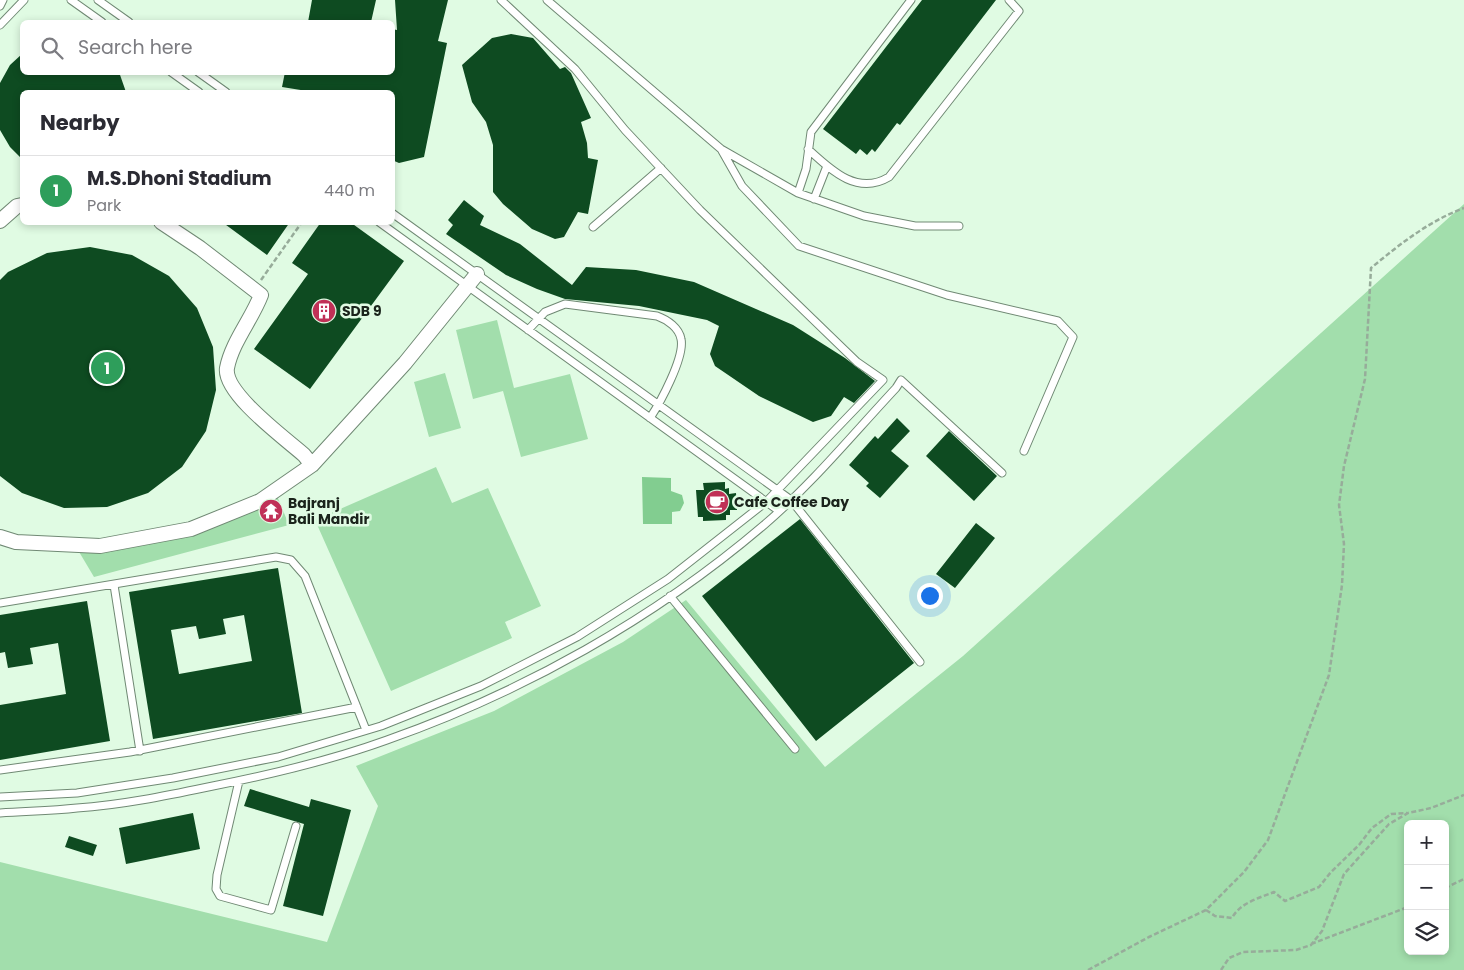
<!DOCTYPE html>
<html lang="en">
<head>
<meta charset="utf-8">
<style>
	body { margin:0; font-family:Poppins,sans-serif; background:#f2f2f3; color:#2b2b33 }
	.controls { position:absolute; right:15px; bottom:15px; display:grid; overflow:hidden; border-radius:8px; box-shadow:0 2px 8px #0003 }
	.controls button { width:45px; height:45px; display:grid; place-items:center; padding:0; border:0; border-bottom:1px solid #e1e1e2; background:#fff; color:#2b2b33; font:25px sans-serif }
	.you { position:absolute; left:929px; top:595px; width:18px; height:18px; margin:-12px; border:4px solid #fff; border-radius:50%; background:#1a73e8; box-shadow:0 0 0 8px #1a73e833 }
	.badge { display:grid; place-items:center; width:32px; height:32px; border-radius:50%; background:#c03157; color:#fff; font-size:16px; font-weight:700 }
	.pin { position:absolute; translate:-50% -50%; border:2px solid #fff; box-shadow:0 1px 5px #0006 }
	.list { margin:0; padding:0; list-style:none }
	h2 { display:flex; justify-content:space-between; align-items:center; height:65px; margin:0; padding:0 20px; font-size:21px }
	h2 small { font-size:16px; font-weight:400; color:#7c7c81 }
	.list li { display:grid; grid-template-columns:32px 1fr auto; gap:15px; align-items:center; box-sizing:border-box; height:70px; padding:0 20px; border-top:1px solid #e1e1e2 }
	.list b { display:block; font-size:19px; white-space:nowrap }
	.list p { margin:0; font-size:16px; white-space:nowrap; color:#7c7c81 }
	.list em { font-size:16px; font-style:normal; color:#7c7c81 }
	.icon { flex:none; width:28px; height:28px; fill:none; stroke:currentColor; stroke-width:2; stroke-linecap:round; stroke-linejoin:round }
	.map { position:relative; flex:none; width:1464px; height:970px; overflow:hidden }
	.search { position:absolute; background:#fff; box-shadow:0 2px 8px #0003; left:20px; top:20px; width:375px; height:55px; display:flex; align-items:center; gap:12px; box-sizing:border-box; padding:0 18px; border-radius:8px; color:#7c7c81; font-size:19px }
	.panel { position:absolute; background:#fff; box-shadow:0 2px 8px #0003; left:20px; top:90px; width:375px; height:135px; border-radius:8px }
	.map>svg:first-child { display:block }
	.green { fill:#a2deac; fill-rule:evenodd }
	.water { fill:#82cd90 }
	.building { fill:#0e4b21; fill-rule:evenodd }
	.lines { fill:none; stroke-linecap:round; stroke-linejoin:round }
	.service-casing { stroke:#708974; stroke-width:9 }
	.minor-casing { stroke:#708974; stroke-width:16 }
	.path { stroke:#97ac9a; stroke-width:2.5; stroke-dasharray:5 2.5; stroke-linecap:butt }
	.service { stroke:#fff; stroke-width:7 }
	.minor { stroke:#fff; stroke-width:14 }
	.labels { text-anchor:middle; dominant-baseline:central; stroke-width:5; stroke-linejoin:round; paint-order:stroke }
	.poi-label { font-size:14px; font-weight:bold; fill:#1a231b; stroke:#e0fbe3; text-anchor:start }
</style>
</head>
<body>
<div class="map">
<svg width="1464" height="970" viewBox="0 0 1464 970">
	<rect width="100%" height="100%" fill="#e0fbe3"/>
	<!-- green -->
	<path class="green" d="M1464 204V970H0V862L327 942 378 806 356 766 494 711 623 642 686 600 825 767 963 656ZM1408 824H1445V951H1408Z
		M497 320 514 388 570 374 588 439 521 457 503 391 473 399 456 330Z
		M445 373 461 428 429 437 414 382Z
		M436 467 452 503 488 488 541 606 505 622 512 638 391 691 315 520Z
		M275 491 289 525 94 577 75 545 184 531Z"/>
	<!-- water -->
	<path class="water" d="M642 477 671 478V491L682 495 684 503 680 511 672 512V524H643Z"/>
	<!-- building -->
	<path class="building" d="M312 0H376L371 22H308Z
		M395 0H448L438 41 447 43 424 157 399 163 392 160V92H313L282 87 285 72H392V29L397 30Z
		M922 0H996L900 125 897 123 875 152 872 149 867 155 860 149 856 154 823 129Z
		M511 34 533 38 560 69 565 67 571 73 591 118 581 122 587 143 588 158 598 160 588 214 578 212 564 237 555 239 532 229 503 204 493 192V145L486 122 472 102 462 65 492 38Z
		M22 54V72H119L126 92H22V159L10 147 0 130V83L10 65Z
		M464 200 484 216 480 225 520 244 572 285 586 267 636 270 694 282 793 325 845 358 875 381 854 403 844 397 831 416 813 422 759 396 715 366 710 354 719 326 707 320 639 306 565 299 537 289 506 275 446 234 453 225 448 220Z
		M222 222H290L267 255Z
		M321 222H350L404 261 310 389 254 349 308 274 292 263Z
		M90 247 132 255 169 276 197 308 213 347 216 390 206 431 182 467 148 493 107 507 64 508 22 493 0 476V280L8 272 47 253Z
		M897 418 910 431 891 451 909 466 880 498 866 486 869 483 849 465 875 436 878 439Z
		M949 431 997 476 974 501 926 456Z
		M725 482V489L729 488V494L736 493 737 510H730V515H726V520L703 521V517H698L696 490H704L703 483Z
		M800 519 914 663 816 741 702 596Z
		M976 523 995 538 955 588 936 574Z
		M278 568 302 713 153 739 129 592ZM244 615 252 661 179 674 171 630 196 626 199 639 226 634 223 619Z
		M87 601 110 741 0 760V705L66 694 58 643 30 648 33 664 8 668 5 652 0 653V615Z
		M250 789 309 807 311 799 351 810 323 916 283 906 304 824 244 806Z
		M193 813 200 849 126 864 119 828Z
		M69 836 97 845 93 856 65 847Z"/>
	<g class="lines">
		<!-- service casing -->
		<g class="service-casing">
			<path id="service" d="M71 0 102 22
				M98 0 129 22
				M547 0 721 149 798 193 864 216 915 226H959
				M0 6 3 0
				M0 25 24 0
				M171 72 199 92
				M198 72 226 92
				M721 149 742 186 799 246 947 295 1058 321 1073 337 1024 451
				M808 149C831 170 857 196 889 177L1019 11 1009 0
				M798 193 806 169 811 132 911 0
				M814 199 827 166
				M392 213 791 500 920 662
				M379 222 779 511
				M593 227 661 168
				M528 330 545 312 565 304 657 316C668 320 679 328 681 339 685 357 660 403 650 418
				M114 585 140 751
				M670 596 795 749
				M0 603 276 557 291 560 305 576 366 730
				M0 770 130 752 357 707
				M239 781 217 875 216 889 220 896 271 910 296 826
				M0 797 77 793 173 778 278 757 381 726 481 686 577 637 668 579 766 502 883 380 857 362 700 210 625 130 575 69 501 0
				M0 813C26 811 51 811 77 808 121 805 165 796 208 787 269 775 329 761 387 740 523 692 654 619 764 525 812 484 853 434 896 388L901 380 1002 473"/>
		</g>
		<!-- minor casing -->
		<g class="minor-casing">
			<path id="minor" d="M0 221 17 206 22 205
				M161 222 200 248 261 295C252 319 232 342 227 368 223 393 286 439 304 455L312 465
				M0 537 16 542 100 546 191 529 260 501 312 465 405 363 477 274"/>
		</g>
		<!-- path -->
		<path class="path" d="M261 280 302 222
			M1445 888 1464 879
			M1206 910 1215 916 1232 918C1240 903 1259 898 1274 892L1285 901 1319 887 1331 872 1359 845 1372 828 1391 814 1407 813
			M1311 944 1408 907
			M1088 970 1149 937 1206 910 1244 872 1268 840 1329 675 1342 585 1344 544 1339 505 1344 466 1365 379 1371 268C1400 244 1429 221 1464 208
			M1221 970 1229 958 1243 952 1296 950 1311 945 1322 931 1344 874 1389 824 1408 813 1431 808 1464 795"/>
		<!-- service -->
		<use href="#service" class="service"/>
		<!-- minor -->
		<use href="#minor" class="minor"/>
	</g>
	<!-- icons -->
	<defs>
		<g id="building-disc" transform="scale(1.25)"><circle r="9.5" fill="#c03157" stroke="#e0fbe3"/><path d="M-4-6H4V6H1V3H-1V6H-4ZM-2.5-4.3h1.7v1.8h-1.7ZM.8-4.3h1.7v1.8H.8ZM-2.5-1h1.7V.8h-1.7ZM.8-1h1.7V.8H.8Z" fill="#fff"/></g>
		<g id="cafe-disc" transform="scale(1.25)"><circle r="9.5" fill="#c03157" stroke="#e0fbe3"/><path d="M-5.5-4.5H6V0H3Q3 3.5 0 3.5H-2.5Q-5.5 3.5-5.5 0ZM3-3.2v2h1.7v-2ZM-6 4.5H4V6H-6Z" fill="#fff"/></g>
		<g id="temple-disc" transform="scale(1.25)"><circle r="9.5" fill="#c03157" stroke="#e0fbe3"/><path d="M0-6L5-2H3V0L6.5 2.5H4V6H1.5V3h-3V6H-4V2.5H-6.5L-3 0V-2H-5Z" fill="#fff"/></g>
	</defs>
	<g fill-rule="evenodd">
		<use href="#building-disc" x="324" y="311"/>
		<use href="#cafe-disc" x="717" y="502"/>
		<use href="#temple-disc" x="271" y="511"/>
	</g>
	<g class="labels">
		<!-- poi labels -->
		<g class="poi-label">
			<text x="342" y="311">SDB 9</text>
			<text x="734" y="502">Cafe Coffee Day</text>
			<text x="288" y="503">Bajranj<tspan x="288" dy="16">Bali Mandir</tspan></text>
		</g>
	</g>
</svg>
<div class="controls">
<button>+</button>
<button>−</button>
<button><svg class="icon" aria-label="layers" viewBox="0 0 24 24"><path d="M12 4l9 5-9 5-9-5zM3 14l9 5 9-5"/></svg></button>
</div>
<div class="you"></div>
<div class="pin badge" style="left:107px;top:368px;background:#2e9e5b">1</div>
<div class="search"><svg class="icon" aria-label="search" viewBox="0 0 24 24"><circle cx="10" cy="10" r="6"/><path d="M15 15l6 6"/></svg>Search here</div>
<section class="panel">
<h2>Nearby<small></small></h2>
<ul class="list">
<li><span class="badge" style="background:#2e9e5b">1</span><div><b>M.S.Dhoni Stadium</b><p>Park</p></div><em>440 m</em></li>
</ul>
</section>
</div>
</body>
</html>
